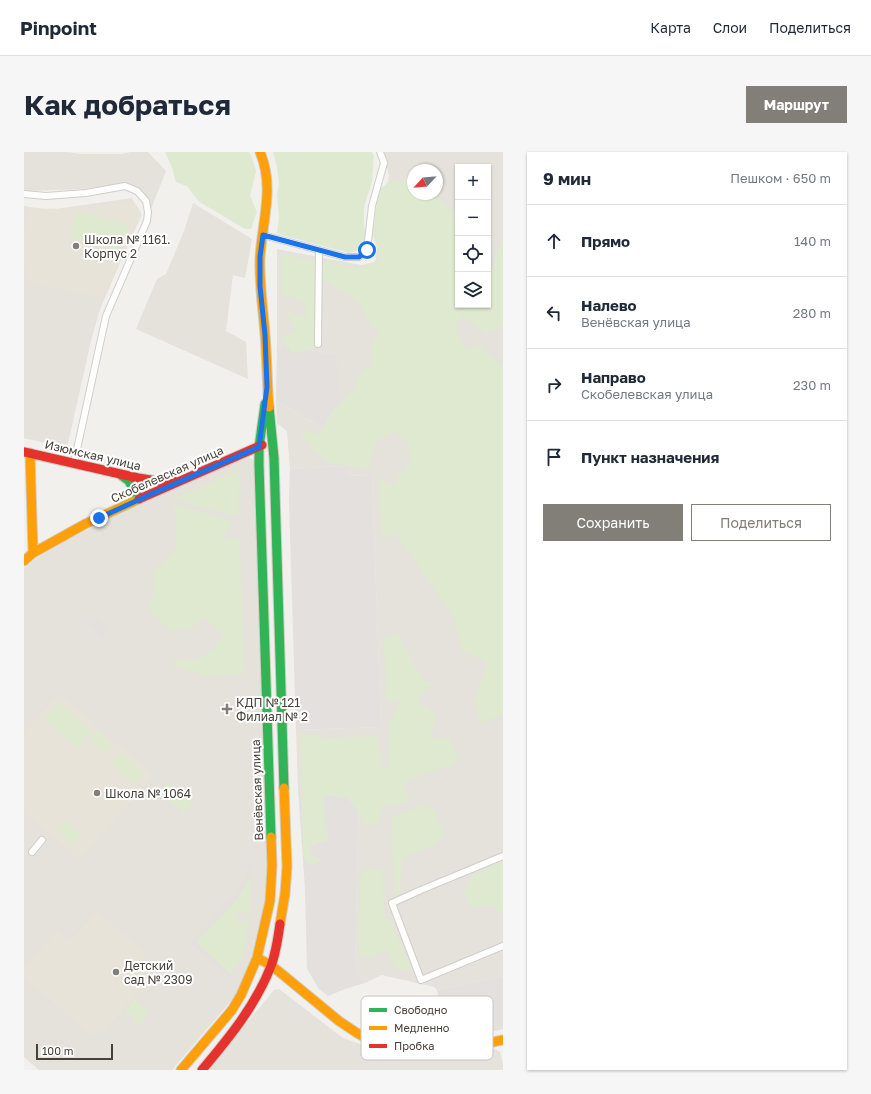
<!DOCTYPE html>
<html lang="ru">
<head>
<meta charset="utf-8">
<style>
	body { margin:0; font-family:"Golos Text",sans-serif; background:#f6f6f7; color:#1f2937 }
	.controls { position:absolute; right:12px; top:12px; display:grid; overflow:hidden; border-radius:0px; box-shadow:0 1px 3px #0004 }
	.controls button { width:36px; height:36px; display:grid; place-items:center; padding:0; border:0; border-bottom:1px solid #e0e1e3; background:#fff; color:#1f2937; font:20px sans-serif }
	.compass { position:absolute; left:383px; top:12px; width:36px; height:36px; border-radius:50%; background:#fff; box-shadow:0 1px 3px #0004; rotate:244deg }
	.scale { position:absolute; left:12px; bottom:10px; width:77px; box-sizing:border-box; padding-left:4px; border:2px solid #474139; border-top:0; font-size:11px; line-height:14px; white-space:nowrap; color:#474139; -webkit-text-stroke:3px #fff; paint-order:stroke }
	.stop { position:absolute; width:12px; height:12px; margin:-9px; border:3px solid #1a73e8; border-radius:50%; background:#fff }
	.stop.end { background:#1a73e8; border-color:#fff; box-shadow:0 1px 4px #0008 }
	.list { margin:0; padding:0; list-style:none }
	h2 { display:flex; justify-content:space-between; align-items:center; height:52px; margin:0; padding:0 16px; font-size:17px }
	h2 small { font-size:13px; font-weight:400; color:#747a83 }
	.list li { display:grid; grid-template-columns:26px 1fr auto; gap:12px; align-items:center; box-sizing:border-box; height:72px; padding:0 16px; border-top:1px solid #e0e1e3 }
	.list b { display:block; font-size:15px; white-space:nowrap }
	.list p { margin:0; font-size:13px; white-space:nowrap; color:#747a83 }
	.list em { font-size:13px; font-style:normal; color:#747a83 }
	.actions { display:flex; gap:8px; padding:12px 16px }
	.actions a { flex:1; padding:9px 0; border:1px solid #827e78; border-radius:0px; text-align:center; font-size:14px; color:#827e78 }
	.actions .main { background:#827e78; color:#fff }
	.icon { flex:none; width:22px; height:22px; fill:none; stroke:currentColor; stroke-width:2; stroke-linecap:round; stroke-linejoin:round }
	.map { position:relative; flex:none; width:479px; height:918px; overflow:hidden; border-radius:0px }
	header { display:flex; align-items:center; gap:24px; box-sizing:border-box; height:56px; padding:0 20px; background:#fff; border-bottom:1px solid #e0e1e3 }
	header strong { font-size:19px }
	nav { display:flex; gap:22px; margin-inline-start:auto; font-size:14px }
	.intro { display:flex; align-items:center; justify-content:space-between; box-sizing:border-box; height:96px; padding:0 24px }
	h1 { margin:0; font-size:28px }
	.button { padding:10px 18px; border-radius:0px; background:#827e78; color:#fff; font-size:14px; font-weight:700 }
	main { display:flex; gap:24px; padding:0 24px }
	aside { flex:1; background:#fff; border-radius:0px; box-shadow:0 1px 3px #0004 }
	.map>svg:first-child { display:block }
	.residential { fill:#e5e1db; fill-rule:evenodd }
	.industrial { fill:#e3e0dd }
	.education { fill:#e7e3d9 }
	.green { fill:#dfe9d0 }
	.parking { fill:#e3e1de }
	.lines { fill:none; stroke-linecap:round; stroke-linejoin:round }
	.street-casing { stroke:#cfceca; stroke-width:8 }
	.fast-casing { stroke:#d0cdc4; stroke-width:11 }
	.slow-casing { stroke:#d0cdc4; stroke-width:11 }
	.jam-casing { stroke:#d0cdc4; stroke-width:11 }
	.street { stroke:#fdfdfc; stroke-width:6 }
	.fast { stroke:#30b455; stroke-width:9 }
	.slow { stroke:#ff9f0a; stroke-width:9 }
	.jam { stroke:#e5322d; stroke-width:9 }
	.route { stroke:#1a73e8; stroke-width:5 }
	.poi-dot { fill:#827e78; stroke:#fff; stroke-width:1.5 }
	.labels { text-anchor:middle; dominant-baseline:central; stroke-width:4; stroke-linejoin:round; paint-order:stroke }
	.poi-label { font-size:12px; fill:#474139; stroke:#fff; text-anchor:start }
	.street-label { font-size:12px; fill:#474139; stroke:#fff }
	.key { fill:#fff; stroke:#c8c6c4; stroke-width:1 }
	.key-label { font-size:11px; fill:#474139 }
</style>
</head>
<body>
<header>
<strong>Pinpoint</strong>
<nav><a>Карта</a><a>Слои</a><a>Поделиться</a></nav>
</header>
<div class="intro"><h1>Как добраться</h1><a class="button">Маршрут</a></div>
<main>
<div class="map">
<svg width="479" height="918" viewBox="0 0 479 918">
	<rect width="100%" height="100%" fill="#f1f0ed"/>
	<!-- residential -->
	<path class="residential" d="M0 0H43L56 2H98L107 0H124L142 19 127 57 119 39 105 31 57 37 7 39 0 38Z
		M358 0H479V824L413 838 410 835 358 823 341 831 331 815 335 639 274 638 272 578 357 575 348 323 322 324V314L266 317 263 279 253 271 252 249 316 286 311 202 253 193V97L337 113 351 110 365 23ZM434 15H464V153H434ZM389 18H413V42H389Z
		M108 46 116 65 76 157 67 189 43 296 0 286V54L25 58Z
		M169 51 228 87 221 126 209 123 202 179 222 190 224 227 112 177 133 127 142 122 160 79Z
		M225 305 228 307 231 310 244 721 242 748 229 802 217 837 148 918H15L0 905V416L13 406 38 390 108 356 221 306Z
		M255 837 319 886 344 895 388 904 439 903 470 897 476 900 479 913V918H184L250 838Z"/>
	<!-- industrial -->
	<path class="industrial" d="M253 193 311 202 313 214 316 286 252 249Z
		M322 314 323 324 348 323 357 575 272 578 265 348 266 317Z
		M274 638 335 639 331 815 341 831 321 837 304 844 295 837 283 817 281 737Z
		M223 714H228L227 723 214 746 173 790 207 822 205 825 167 791 213 740 223 724Z
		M479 824V877L424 890 413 838Z"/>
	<!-- education -->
	<path class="education" d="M108 48 113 54 117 61V65L79 146 3 130 4 119 0 106V81L6 56 34 57 68 55Z
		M35 541 75 574 74 576 90 590 92 589 130 623 56 708 0 661V580Z
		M73 758 124 802 115 814 127 826 83 877 66 884 0 826V816L33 778 46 789Z"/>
	<!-- green -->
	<path class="green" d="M141 0H224L227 3 232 19 226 44 233 60 227 77H221L174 49 163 34 152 30 150 24 149 18Z
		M249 0H348L350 4C349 12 349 20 348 29 345 42 339 51 340 65 340 74 343 85 338 93 336 98 330 100 325 101L258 83 253 81 255 65 253 43 255 32 253 15Z
		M367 28 389 30V42H409L434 63V153H464V120L467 122 477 88 479 91V175L462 182 439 164 431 175 441 197 455 194 479 215 478 228H479V563L456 571 451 548 463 510 438 499 430 465 372 382 358 387 354 325 370 335V328L387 311 384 293 371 279 353 288 345 317 305 311 288 297 274 277 295 282 310 257 332 236 333 225 348 211V187L354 186 353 176H347L340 158 326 144 313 137 297 125 296 193 269 202 256 184 272 180 261 158 282 166 280 150 257 142V102L337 116 356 107 349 83 354 39Z
		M53 59 104 72 97 99 46 86Z
		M216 317 215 363H207L150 347Z
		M150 352 207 369 208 375H204V380L200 381 201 387 216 386 220 522 181 524 149 514 150 508H173L190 496 199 482 179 465 166 478H145L123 455 131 440 128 421 153 397Z
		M371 482 375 484 394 519 401 530H412L395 544 396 555 401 553 412 563 406 587 427 586 434 606 428 614 399 621 379 633 385 648 373 654 358 655 354 672H342L323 645 299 644 304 688 286 694V704L299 707 285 714 279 703 276 581 296 584 299 589 303 586 353 584 359 616 365 615V573L377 549H362L360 487Z
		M35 550 68 580 53 597 20 566Z
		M74 578 89 592 80 602 65 588Z
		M97 600 120 621 110 632 87 611Z
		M144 629 169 650 160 661 135 641Z
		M399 653 412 659 421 684 414 691 378 707 376 739 370 743 367 666Z
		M42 669 58 683 49 693 34 679Z
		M479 709V761H476L469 754 447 755 440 740 448 723Z
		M358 716 361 766 369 773 386 815 383 819 372 816 361 797 350 806 336 804 334 788 337 718Z
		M227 723 226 760 224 762 216 759 210 766 219 771 226 762 218 807 207 822 172 790 214 747Z
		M111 847 125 861 115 873 101 859Z"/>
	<!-- parking -->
	<path class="parking" d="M69 464 84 478 79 485 62 471Z"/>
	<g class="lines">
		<!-- street casing -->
		<g class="street-casing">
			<path id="street" d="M0 42 22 44 62 41 101 34 113 39 122 49 124 60 123 69 82 164 50 311
				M239 83 321 105H335L343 98 348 54 360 11 356 0
				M294 192 295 98
				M8 700 18 688
				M479 704 397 738 368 751 397 828 479 794"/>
		</g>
		<!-- fast casing -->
		<g class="fast-casing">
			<path id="fast" d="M241 252 235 295V313L247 685
				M245 255 250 306 260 636
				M97 323 105 329 115 347"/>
		</g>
		<!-- slow casing -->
		<g class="slow-casing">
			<path id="slow" d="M236 0C251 36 238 69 236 106 235 131 239 156 241 182 243 206 243 231 245 255
				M6 301 9 401
				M0 409 9 401 61 372 115 347
				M256 772 261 742 263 715 260 636
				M233 806 247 813 315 869 333 881 351 891 385 900 402 902 415 901 479 888
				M157 918 208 858 217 843 233 806 246 749 248 714 247 685"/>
		</g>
		<!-- jam casing -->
		<g class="jam-casing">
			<path id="jam" d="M0 300 114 326 139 330 150 329
				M115 347 238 293
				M178 918C205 886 232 853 247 814 252 801 254 786 256 772"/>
		</g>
		<!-- street -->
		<use href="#street" class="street"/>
		<!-- fast -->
		<use href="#fast" class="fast"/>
		<!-- slow -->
		<use href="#slow" class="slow"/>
		<!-- jam -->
		<use href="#jam" class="jam"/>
	</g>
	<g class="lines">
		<!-- route -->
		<path class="route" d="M75 366 125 343 235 295 243 235 241 183 236 134V105L239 83 321 105H335L343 98"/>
	</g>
	<!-- markers -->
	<g class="poi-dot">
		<circle cx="52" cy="94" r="4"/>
		<path d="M201 551h4v4h4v4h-4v4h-4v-4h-4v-4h4z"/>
		<circle cx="73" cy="641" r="4"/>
		<circle cx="92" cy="820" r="4"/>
	</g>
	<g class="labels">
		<!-- poi labels -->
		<g class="poi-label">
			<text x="60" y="87">Школа № 1161.<tspan x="60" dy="14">Корпус 2</tspan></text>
			<text x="212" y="550">КДП № 121<tspan x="212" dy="14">Филиал № 2</tspan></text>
			<text x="81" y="641">Школа № 1064</text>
			<text x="100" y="813">Детский<tspan x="100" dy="14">сад № 2309</tspan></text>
		</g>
		<!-- street labels -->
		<g class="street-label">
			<text transform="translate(69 303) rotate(13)">Изюмская улица</text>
			<text transform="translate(143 322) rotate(-24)">Скобелевская улица</text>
			<text transform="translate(233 638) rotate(-92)">Венёвская улица</text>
		</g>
	</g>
	<!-- legend -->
	<rect x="337" y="844" width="132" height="64" rx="6" class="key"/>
	<rect x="345" y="856" width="18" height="4" fill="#30b455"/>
	<rect x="345" y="874" width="18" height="4" fill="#ff9f0a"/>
	<rect x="345" y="892" width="18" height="4" fill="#e5322d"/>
	<g class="key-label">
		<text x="370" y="862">Свободно</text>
		<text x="370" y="880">Медленно</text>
		<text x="370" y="898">Пробка</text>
	</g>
</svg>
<div class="controls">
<button>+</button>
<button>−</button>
<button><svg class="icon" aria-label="locate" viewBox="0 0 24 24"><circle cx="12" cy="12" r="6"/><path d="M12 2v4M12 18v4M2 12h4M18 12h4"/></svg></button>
<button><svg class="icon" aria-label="layers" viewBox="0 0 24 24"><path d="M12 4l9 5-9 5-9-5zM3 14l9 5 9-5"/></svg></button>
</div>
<svg class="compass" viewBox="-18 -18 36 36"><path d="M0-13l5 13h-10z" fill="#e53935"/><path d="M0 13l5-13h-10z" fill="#747a83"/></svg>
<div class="scale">100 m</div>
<div class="stop" style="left:343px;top:98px"></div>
<div class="stop end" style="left:75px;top:366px"></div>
</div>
<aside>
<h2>9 мин<small>Пешком · 650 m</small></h2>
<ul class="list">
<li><svg class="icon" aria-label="ahead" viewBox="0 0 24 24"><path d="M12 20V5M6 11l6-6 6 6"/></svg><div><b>Прямо</b></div><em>140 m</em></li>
<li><svg class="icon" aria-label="left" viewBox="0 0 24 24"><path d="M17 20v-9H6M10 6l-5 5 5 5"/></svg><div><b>Налево</b><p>Венёвская улица</p></div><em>280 m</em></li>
<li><svg class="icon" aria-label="right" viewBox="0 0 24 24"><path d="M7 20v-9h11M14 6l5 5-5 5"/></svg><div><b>Направо</b><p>Скобелевская улица</p></div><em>230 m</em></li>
<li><svg class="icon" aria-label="arrive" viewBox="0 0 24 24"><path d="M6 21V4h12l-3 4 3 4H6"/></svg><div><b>Пункт назначения</b></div></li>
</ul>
<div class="actions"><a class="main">Сохранить</a><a>Поделиться</a></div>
</aside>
</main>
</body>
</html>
